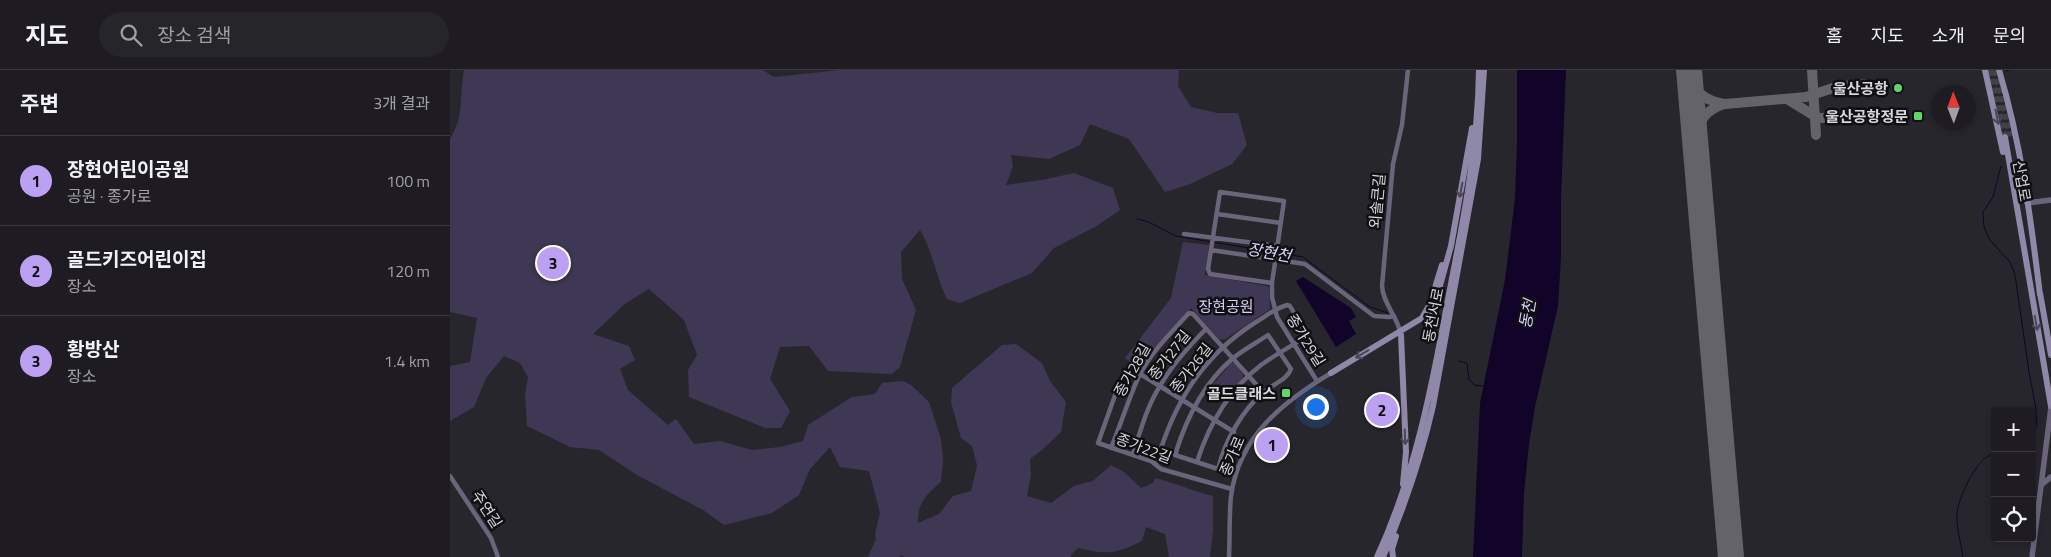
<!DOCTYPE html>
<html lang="ko">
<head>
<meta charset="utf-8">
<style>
	body { margin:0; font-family:"Titillium Web","Noto Sans KR",sans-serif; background:#26252a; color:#f1f3f6 }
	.controls { position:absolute; right:15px; bottom:15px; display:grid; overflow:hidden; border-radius:5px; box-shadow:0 2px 8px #0003 }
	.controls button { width:45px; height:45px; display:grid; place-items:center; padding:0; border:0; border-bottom:1px solid #3c3a40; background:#1e1c22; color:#f1f3f6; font:25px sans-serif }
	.compass { position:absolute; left:1481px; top:15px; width:45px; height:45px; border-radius:50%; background:#1e1c22; box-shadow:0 2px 8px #0003; rotate:359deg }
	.you { position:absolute; left:865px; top:336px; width:18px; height:18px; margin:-12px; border:4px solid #fff; border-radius:50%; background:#1a73e8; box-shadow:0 0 0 8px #1a73e833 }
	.badge { display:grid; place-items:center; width:32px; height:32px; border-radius:50%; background:#bca0f2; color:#111; font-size:16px; font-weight:700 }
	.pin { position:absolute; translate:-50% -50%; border:2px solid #fff; box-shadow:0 1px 5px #0006 }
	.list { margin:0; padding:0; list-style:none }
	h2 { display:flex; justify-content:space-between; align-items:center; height:65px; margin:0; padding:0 20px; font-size:21px }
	h2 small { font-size:16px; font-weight:400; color:#a1a1a5 }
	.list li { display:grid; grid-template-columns:32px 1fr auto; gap:15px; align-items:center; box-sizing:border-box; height:90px; padding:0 20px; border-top:1px solid #3c3a40 }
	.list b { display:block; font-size:19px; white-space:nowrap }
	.list p { margin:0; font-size:16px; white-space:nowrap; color:#a1a1a5 }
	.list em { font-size:16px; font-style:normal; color:#a1a1a5 }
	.icon { flex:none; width:28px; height:28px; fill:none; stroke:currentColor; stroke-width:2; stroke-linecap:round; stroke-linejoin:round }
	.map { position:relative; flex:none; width:1601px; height:487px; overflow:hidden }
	header { display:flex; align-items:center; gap:30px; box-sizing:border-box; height:70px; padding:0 25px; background:#1e1c22; border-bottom:1px solid #3c3a40 }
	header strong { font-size:24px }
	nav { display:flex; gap:28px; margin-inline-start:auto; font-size:18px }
	.search { width:350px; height:45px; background:#26252a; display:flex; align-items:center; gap:12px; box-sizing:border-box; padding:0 18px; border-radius:28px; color:#a1a1a5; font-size:19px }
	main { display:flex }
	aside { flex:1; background:#1e1c22 }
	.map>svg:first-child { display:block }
	.green { fill:#3f3854 }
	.water { fill:#110428 }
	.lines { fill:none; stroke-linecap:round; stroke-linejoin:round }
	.stream { stroke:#110428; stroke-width:1 }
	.taxiway { stroke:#64636a; stroke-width:10 }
	.runway { stroke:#64636a; stroke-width:26 }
	.secondary-tunnel { stroke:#424147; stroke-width:6; stroke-dasharray:6 3; stroke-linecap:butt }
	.minor { stroke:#6a657a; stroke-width:4.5 }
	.tertiary { stroke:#6a657a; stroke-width:5.5 }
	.secondary { stroke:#8f88a9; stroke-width:6 }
	.oneway { stroke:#494656 }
	.poi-dot { fill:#61d56a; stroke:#101013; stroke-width:2 }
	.labels { text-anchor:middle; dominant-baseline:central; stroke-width:5; stroke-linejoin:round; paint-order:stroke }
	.poi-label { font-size:15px; font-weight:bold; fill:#d8d7dc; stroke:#101013; text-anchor:end }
	.street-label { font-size:15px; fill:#d8d7dc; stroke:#101013 }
	.park-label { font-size:15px; fill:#d6cdf8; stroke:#101013 }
	.water-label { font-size:16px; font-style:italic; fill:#dbd2fe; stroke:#101013 }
</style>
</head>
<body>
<header>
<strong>지도</strong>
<div class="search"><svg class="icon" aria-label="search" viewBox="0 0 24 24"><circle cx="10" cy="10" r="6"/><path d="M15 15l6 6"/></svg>장소 검색</div>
<nav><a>홈</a><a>지도</a><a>소개</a><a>문의</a></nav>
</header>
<main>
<aside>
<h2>주변<small>3개 결과</small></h2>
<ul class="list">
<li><span class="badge">1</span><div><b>장현어린이공원</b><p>공원 · 종가로</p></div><em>100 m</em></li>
<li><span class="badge">2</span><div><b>골드키즈어린이집</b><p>장소</p></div><em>120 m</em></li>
<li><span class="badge">3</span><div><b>황방산</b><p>장소</p></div><em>1.4 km</em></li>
</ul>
</aside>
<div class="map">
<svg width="1601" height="487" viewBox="0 0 1601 487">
	<rect width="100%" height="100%" fill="#28262d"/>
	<!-- green -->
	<path class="green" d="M14 0H313L324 7 390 0H729L728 16 741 37 767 43H788L797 75 782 94 740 114 715 122 679 69 640 54 630 75 599 89 561 85 563 96 556 115 592 110 624 103 663 118 670 140 645 157 604 178 582 203 510 233 497 229C486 207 483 181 470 160L451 182 452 209 466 240 450 297 442 304 378 301 359 276 330 277 320 309 340 341 331 358H315L239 327 238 300 247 285 234 250 199 219 176 233 143 264 179 276 185 290 170 299 178 320 218 355 226 349 244 374 270 371 302 380 330 377 353 371 358 355 402 327 425 324 432 313 453 311 461 315 479 332 491 369 493 390 491 412C477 424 467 433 468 453L489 444 503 426 521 421 527 395 522 376 511 368 501 332 502 318 552 275 566 274 592 293 600 311 616 332 611 362 592 380 580 389 581 405 577 426 601 433 624 416 643 411 661 395 674 402 691 418 703 413 705 408C726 413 742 421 763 426V461L760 487H719L715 464 696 457 692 471C666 484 656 485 628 478L621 485V487H454L452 485 449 487H418L426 469 425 464 430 443 419 401 390 397 380 377 360 399 349 425 322 443 274 455 253 440 187 405 149 380 120 377 77 356 75 324 78 307 70 293 54 286 36 308 24 337 0 351V296L20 292 27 248 0 242V69C15 45 9 26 14 0Z
		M733 172 759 175 755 205 817 216 819 218 820 239 774 270 769 269 741 238 714 268 691 300 675 288 721 228Z
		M781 293H784L793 304V308L775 329 760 318Z
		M824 356 838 369 825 391 806 381Z"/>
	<!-- water -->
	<path class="water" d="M1067 0H1116L1111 128V187L1108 236 1085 337 1079 374 1074 423 1072 487H1023L1030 333 1055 210 1065 128 1067 73Z
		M853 207 901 238 906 247 899 251 906 264 886 277 846 211Z"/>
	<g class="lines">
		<!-- stream -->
		<path class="stream" d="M1556 1 1559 0
			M1551 96 1543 127 1533 142 1534 157 1539 169 1560 192 1565 205 1579 302 1586 339 1587 355 1582 365
			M687 149C701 151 713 160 726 166L853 187 920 237 938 243
			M1009 291 1017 293 1019 309 1024 315 1034 316
			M1513 487C1511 473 1506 458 1507 444 1509 427 1520 404 1532 391 1535 387 1541 385 1545 382"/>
		<!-- taxiway -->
		<path class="taxiway" d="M1240 0C1241 21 1255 31 1275 34L1356 27 1386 17 1414 14
			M1362 0 1366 65
			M1337 29 1368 48 1416 47
			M1245 67C1250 49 1256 40 1274 34
			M1280 474 1283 487"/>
		<!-- runway -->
		<path class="runway" d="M1239 0 1281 487"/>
		<!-- secondary-tunnel -->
		<path class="secondary-tunnel" d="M1540 0 1555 67
			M1545 0 1561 66"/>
		<!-- minor -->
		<path class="minor" d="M767 144 831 153
			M734 164 827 176
			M761 180 855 194 924 246 939 247 944 246
			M822 213 760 204 758 199 770 122 834 131 822 213V227L827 247 867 311
			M950 261C946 245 933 233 932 216L943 94 952 55 958 0
			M818 265 841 299C837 310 823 314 814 322 792 340 775 371 768 399L725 385C736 349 753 314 782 289 793 280 806 273 818 265Z
			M661 378C671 354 678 330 689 306 701 282 721 263 739 243L743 244 813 322
			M683 384C690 362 697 336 710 316 722 295 739 276 756 259
			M747 392C759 354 780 319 811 295 826 284 842 276 857 266
			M706 394C724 333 751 287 806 252 816 246 826 238 837 235L840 236 867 283
			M0 406 41 468 48 487
			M782 419 711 399 701 391 648 373 668 317 679 297 784 362
			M779 487C780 467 779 446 781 426 789 366 833 332 881 303"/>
		<!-- tertiary -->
		<path class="tertiary" d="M1577 133 1601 130
			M1591 415 1601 407
			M1582 487 1601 337"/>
		<!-- secondary -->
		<path class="secondary" d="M1535 0 1553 82
			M1549 0C1571 73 1581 150 1590 225
			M1555 67 1601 336
			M1590 223 1601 285
			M981 248 1001 176 1022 58
			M951 265 956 382 953 414
			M881 303 972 248 980 234 992 195
			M927 487C965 405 982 317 998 229 1013 153 1028 78 1029 0
			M933 487C954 438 971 388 983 336L1028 89 1034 0
			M943 487 942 479 946 466"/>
	</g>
	<!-- one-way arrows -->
	<defs><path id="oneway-shaft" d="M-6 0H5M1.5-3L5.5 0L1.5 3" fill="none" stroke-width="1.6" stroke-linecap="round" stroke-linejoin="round" transform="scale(1.25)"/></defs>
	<g class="oneway">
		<use href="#oneway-shaft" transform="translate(1547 47) rotate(78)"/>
		<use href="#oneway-shaft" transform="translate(1011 120) rotate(101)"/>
		<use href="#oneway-shaft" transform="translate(1586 253) rotate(80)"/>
		<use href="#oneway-shaft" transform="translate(912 284) rotate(149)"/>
		<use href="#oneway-shaft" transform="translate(955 367) rotate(88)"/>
	</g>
	<!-- markers -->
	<g class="poi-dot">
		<circle cx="1448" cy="18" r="5"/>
		<rect x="1463" y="41" width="10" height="10" rx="2.5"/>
		<rect x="831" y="318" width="10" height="10" rx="2.5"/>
	</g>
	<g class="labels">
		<!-- poi labels -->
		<g class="poi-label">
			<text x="1438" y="18">울산공항</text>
			<text x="1458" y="46">울산공항정문</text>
			<text x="826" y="323">골드클래스</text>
		</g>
		<!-- street labels -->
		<g class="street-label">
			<text transform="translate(1572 111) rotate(80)">산업로</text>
			<text transform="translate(927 131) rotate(-85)">외솔큰길</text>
			<text transform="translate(983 245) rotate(-79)">동천서로</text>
			<text transform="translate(856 270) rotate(58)">종가29길</text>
			<text transform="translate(719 285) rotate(-52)">종가27길</text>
			<text transform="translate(741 298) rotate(-52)">종가26길</text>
			<text transform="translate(682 300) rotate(-61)">종가28길</text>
			<text transform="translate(694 378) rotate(21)">종가22길</text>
			<text transform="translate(782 386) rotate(-67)">종가로</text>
			<text transform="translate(37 439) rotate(57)">주연길</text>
		</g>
		<!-- park labels -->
		<g class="park-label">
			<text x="776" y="236">장현공원</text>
		</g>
		<!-- water labels -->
		<g class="water-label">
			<text transform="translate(819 182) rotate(10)">장현천</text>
			<text transform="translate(1077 244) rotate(-80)">동천</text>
		</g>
	</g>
</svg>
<div class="controls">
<button>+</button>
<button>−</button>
<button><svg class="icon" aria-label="locate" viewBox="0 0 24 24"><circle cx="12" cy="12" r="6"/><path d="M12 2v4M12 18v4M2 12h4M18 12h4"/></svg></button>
</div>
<svg class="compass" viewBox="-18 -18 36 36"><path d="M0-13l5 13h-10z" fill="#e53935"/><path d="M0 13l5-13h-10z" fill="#a1a1a5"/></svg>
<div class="you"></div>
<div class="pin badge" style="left:822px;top:375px">1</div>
<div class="pin badge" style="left:932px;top:340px">2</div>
<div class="pin badge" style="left:103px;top:193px">3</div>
</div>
</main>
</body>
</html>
